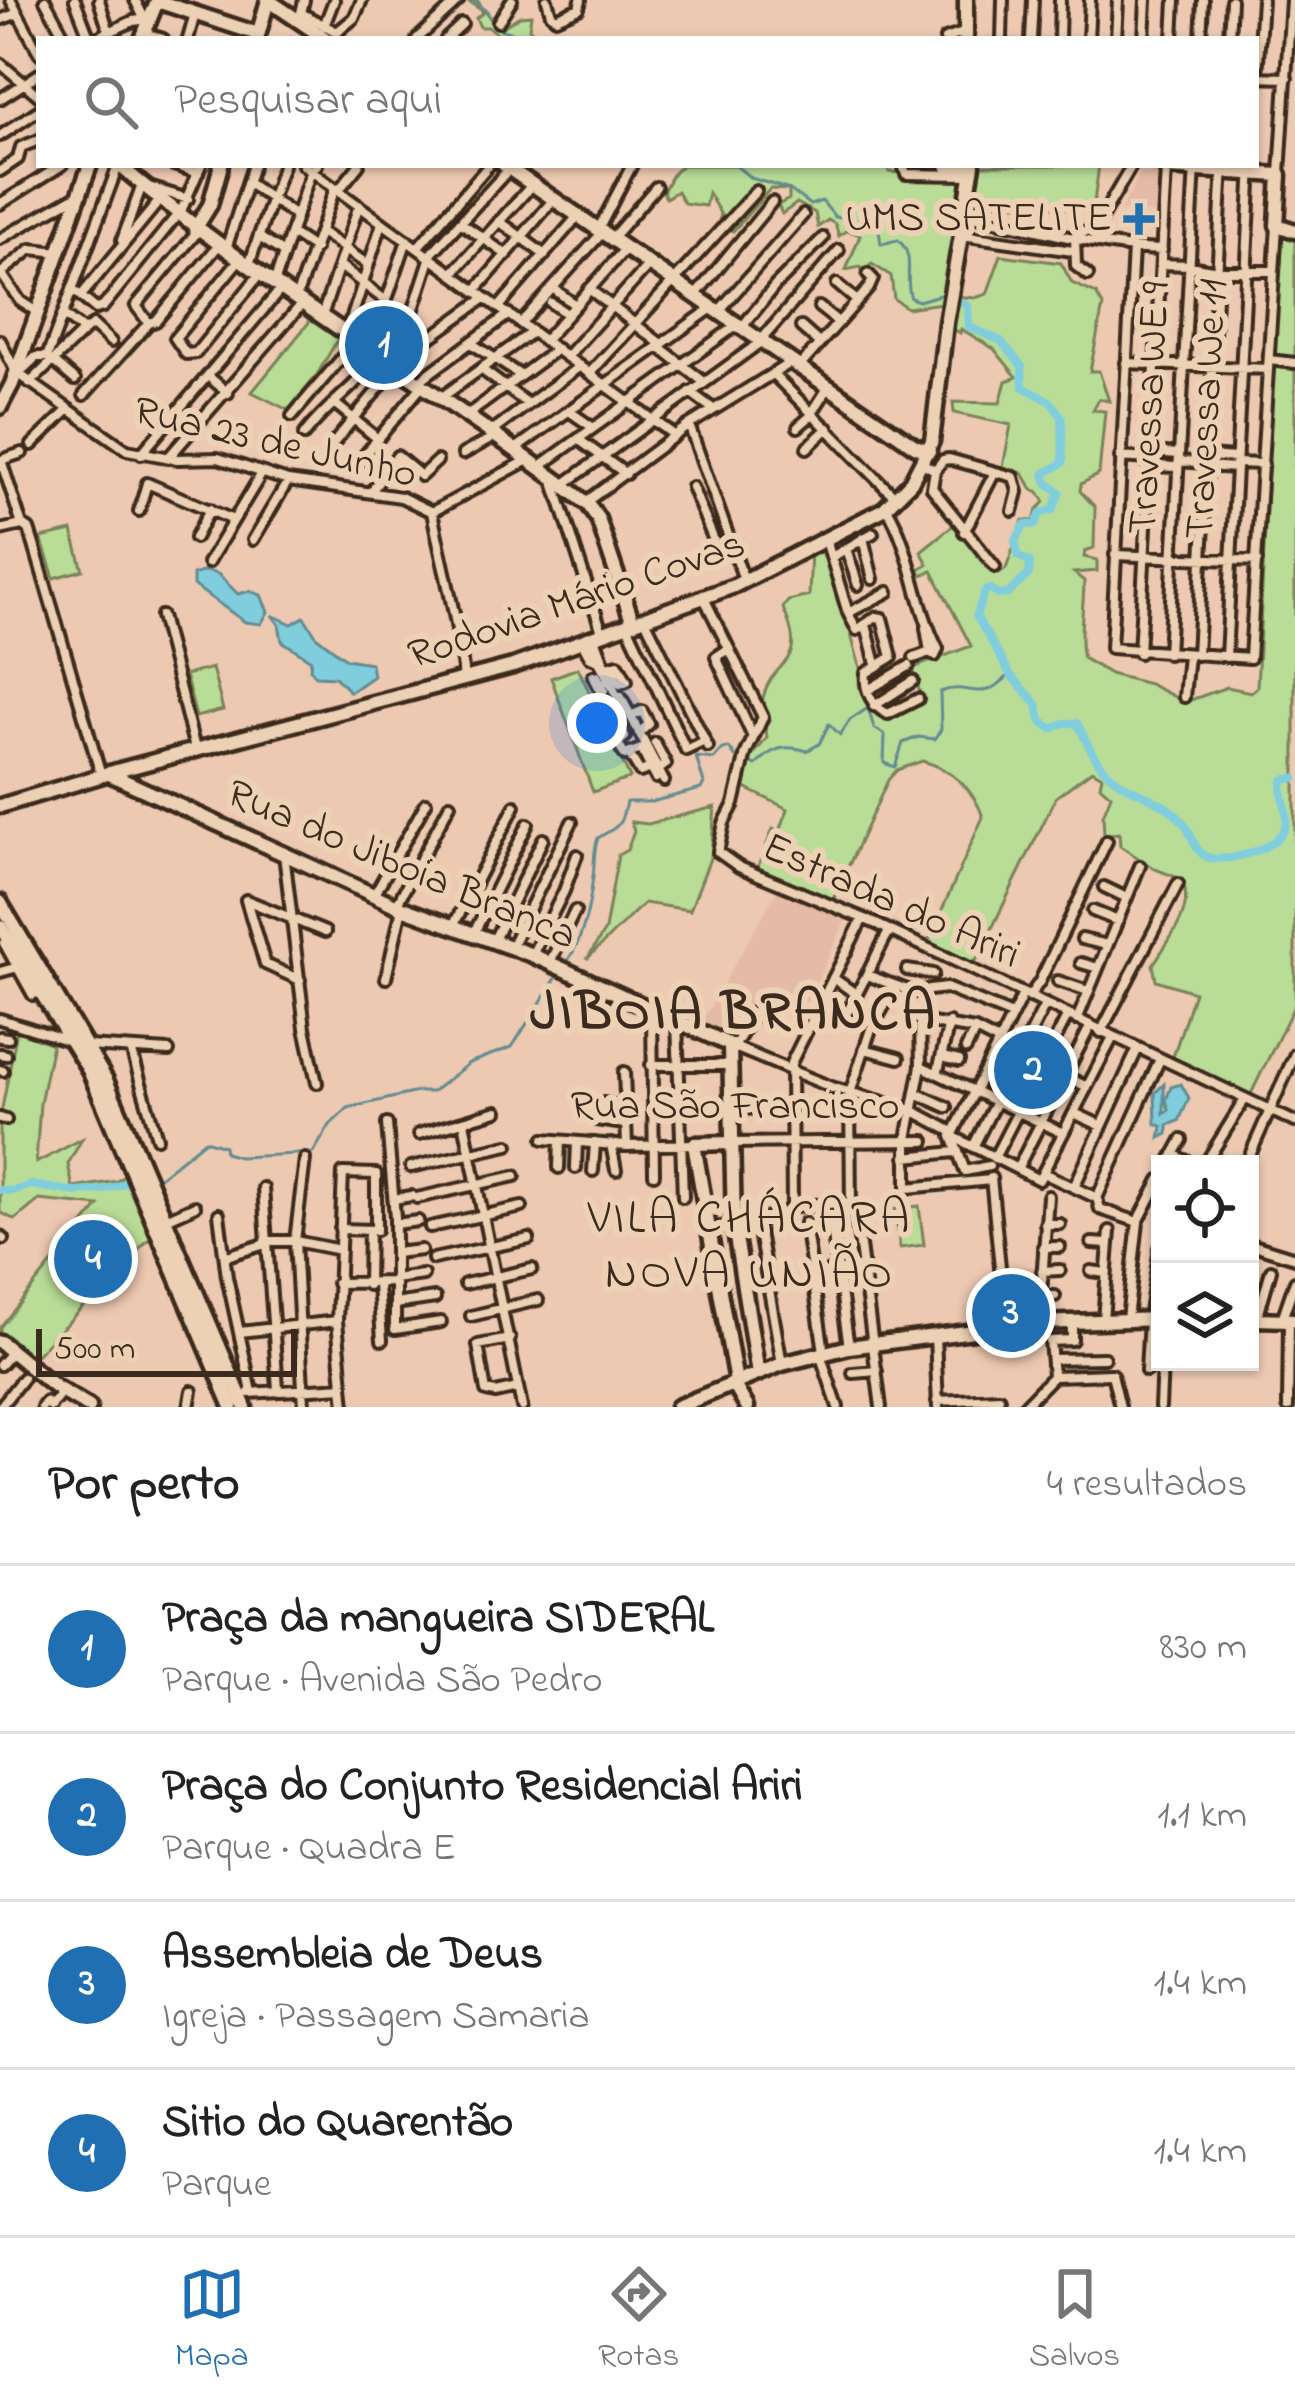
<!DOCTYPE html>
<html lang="pt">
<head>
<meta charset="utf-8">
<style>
	body { margin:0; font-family:"Indie Flower",sans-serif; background:#f2f2f2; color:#222 }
	.controls { position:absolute; right:36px; bottom:36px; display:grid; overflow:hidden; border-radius:0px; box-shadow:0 3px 9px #0004 }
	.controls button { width:108px; height:108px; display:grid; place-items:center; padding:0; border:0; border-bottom:3px solid #e0e0e0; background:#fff; color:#222; font:60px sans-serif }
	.scale { position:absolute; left:36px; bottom:30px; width:261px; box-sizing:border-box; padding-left:12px; border:6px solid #3b2a1e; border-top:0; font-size:33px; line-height:42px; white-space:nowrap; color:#3b2a1e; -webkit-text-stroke:9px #edd1b4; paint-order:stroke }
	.you { position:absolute; left:597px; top:723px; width:42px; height:42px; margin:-30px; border:9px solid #fff; border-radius:50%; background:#1a73e8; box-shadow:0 0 0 18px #1a73e833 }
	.badge { display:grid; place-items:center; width:78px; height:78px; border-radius:50%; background:#1f6fb2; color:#fff; font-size:39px; font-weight:700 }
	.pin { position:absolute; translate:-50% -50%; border:6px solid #fff; box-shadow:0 3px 12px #0006 }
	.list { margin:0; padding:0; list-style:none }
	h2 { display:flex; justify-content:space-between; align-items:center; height:156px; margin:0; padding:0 48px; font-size:51px }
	h2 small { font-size:39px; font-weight:400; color:#767676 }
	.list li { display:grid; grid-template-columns:78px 1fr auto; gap:36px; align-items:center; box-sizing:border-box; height:168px; padding:0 48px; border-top:3px solid #e0e0e0 }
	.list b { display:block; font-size:45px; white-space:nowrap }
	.list p { margin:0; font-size:39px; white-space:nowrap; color:#767676 }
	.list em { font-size:39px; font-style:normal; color:#767676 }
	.icon { flex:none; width:66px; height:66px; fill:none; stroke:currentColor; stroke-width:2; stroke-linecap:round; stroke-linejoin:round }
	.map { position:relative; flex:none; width:1295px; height:1407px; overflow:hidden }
	.search { position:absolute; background:#fff; box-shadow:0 3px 9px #0004; left:36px; right:36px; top:36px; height:132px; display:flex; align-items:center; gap:30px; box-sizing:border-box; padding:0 42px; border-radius:0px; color:#767676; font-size:45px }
	.sheet { height:828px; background:#fff }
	nav { display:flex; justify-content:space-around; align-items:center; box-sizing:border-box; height:168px; border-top:3px solid #e0e0e0; background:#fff; font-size:33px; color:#767676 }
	nav a { display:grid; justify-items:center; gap:6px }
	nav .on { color:#1f6fb2 }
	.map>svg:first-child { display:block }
	.built { fill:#e5bba7 }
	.green { fill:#b9dc97; stroke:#7a835a; stroke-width:3 }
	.water { fill:#80cdde; stroke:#648c91; stroke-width:3 }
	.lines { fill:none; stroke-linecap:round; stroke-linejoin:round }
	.stream { stroke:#648c91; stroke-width:3 }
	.river { stroke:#80cdde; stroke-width:8 }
	.minor-casing { stroke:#3b2a1e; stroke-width:16 }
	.major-casing { stroke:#3b2a1e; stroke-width:21 }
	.minor { stroke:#edd1b4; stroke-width:8 }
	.major { stroke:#edd1b4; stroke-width:12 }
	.poi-dot { fill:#1f6fb2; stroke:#edd1b4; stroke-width:4.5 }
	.labels { text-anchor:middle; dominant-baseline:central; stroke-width:12; stroke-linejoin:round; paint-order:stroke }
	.poi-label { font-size:42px; fill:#3b2a1e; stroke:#edd1b4; text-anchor:end }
	.street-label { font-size:42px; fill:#3b2a1e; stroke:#edd1b4 }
	.quarter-label { font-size:48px; letter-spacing:3px; fill:#3b2a1e; stroke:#edd1b4 }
	.district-label { font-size:54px; font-weight:bold; letter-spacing:3px; fill:#3b2a1e; stroke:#edd1b4 }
</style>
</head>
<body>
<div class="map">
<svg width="1295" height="1407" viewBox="0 0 1295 1407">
	<rect width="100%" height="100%" fill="#eec9b1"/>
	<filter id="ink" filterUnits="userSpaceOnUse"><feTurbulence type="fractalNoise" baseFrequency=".00833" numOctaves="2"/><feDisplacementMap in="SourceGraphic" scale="24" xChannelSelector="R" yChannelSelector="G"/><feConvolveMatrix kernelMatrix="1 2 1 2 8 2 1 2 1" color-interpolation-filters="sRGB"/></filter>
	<g filter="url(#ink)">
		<!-- built -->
		<path class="built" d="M1141 172 1162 174 1159 214 1121 210Z
			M778 889 847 917 807 1003 781 989 772 1006 758 999 750 1011 742 1006 724 1035 700 1024Z
			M1019 1266 1040 1267 1038 1318 1016 1320 1015 1310 1022 1308Z"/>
		<!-- green -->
		<path class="green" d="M466 0H477L495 25 504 26 520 16 531 15 529 28 539 39H504L488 27H480L476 18 484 12Z
			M682 165H888L889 172 962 177 942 303 907 308 894 299 891 276 872 264 864 270 860 267 846 270 860 235 847 230 839 236 835 224 828 220 818 227 815 213 797 203 782 214 778 205 789 199V190L770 189 733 231 718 223 721 215 708 193 705 206 684 203 677 191 666 198 663 192 671 176Z
			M978 165H1099L1093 210 973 202Z
			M1280 232 1295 234V1004L1251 1094H1247L1173 1057 1194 992 1156 980 1153 965C1168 940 1197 909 1181 879L1155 869 1120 846 1119 833 1104 835 1103 815 1111 795 1100 785 1102 776 1092 770 1056 797 976 961 970 963 931 947 928 942 983 817C974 789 950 768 922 761L897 770 888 780 832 902 756 871 773 829 780 831 788 809 743 787 749 760 767 738C766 725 760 710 763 698 773 656 810 668 783 608L788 601 809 596 811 550 826 543 870 704C893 717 899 715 922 701L913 668 971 646 932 571 922 575 918 570 928 564 921 551 953 525 999 574 1006 569 1023 520 1034 521 1037 510 1045 502 1039 492 1032 489 1023 473 1003 467 1011 425 954 413 953 402 1000 403 1006 381 1017 377 994 349 961 329 960 333 950 327 954 296 975 298 987 294 1001 255 1061 263 1072 283 1096 294 1103 306 1090 371H1099L1109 401 1099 399 1093 410 1105 411 1099 474 1081 484 1080 491 1095 507 1094 548 1085 551 1084 557 1097 560V571L1074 573 1084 581C1084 603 1078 640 1083 658L1110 674 1149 684 1185 702 1227 687 1251 692 1257 687Z
			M315 315 341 334 315 378 288 410 252 392Z
			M72 531 83 570 54 578 41 538Z
			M212 668 223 710 196 717 185 675Z
			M578 668 630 778 593 792 551 678Z
			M715 807 711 856 690 910 644 903 587 959 605 930 618 855 627 850 634 831 631 822 648 824Z
			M17 1030 52 1044 40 1103 36 1163 82 1139 68 1164 73 1188 117 1181 127 1174 134 1183 129 1187 137 1190 157 1239 148 1240 31 1360 0 1335V1327L99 1206 39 1200 15 1220 0 1212V1119Z
			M919 1206 924 1245 900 1248 895 1209Z"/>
		<!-- water -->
		<path class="water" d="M205 571 218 574 238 594 250 591 261 595 268 612 261 624 245 622 193 585V575Z
			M272 615 292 624 304 617 317 637 346 659 371 663 373 676 350 692 335 677 316 676 310 669 311 660 282 641 279 624Z
			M1164 1084V1113L1169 1110 1166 1100 1171 1087 1181 1084 1189 1098 1179 1121 1168 1125V1134L1160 1138 1162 1126 1156 1124 1155 1093Z"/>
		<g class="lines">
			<!-- stream -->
			<path class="stream" d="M471 0 487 11C499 40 506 25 525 39
				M735 165 751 178 790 190 810 205 822 201 835 217 878 223 881 244 898 240C917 256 903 277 911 298L919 301 939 295
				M563 967C583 943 590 906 593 876 595 862 593 851 598 838 619 825 620 829 626 802H651L701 789 704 783 696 757 714 759 723 749 729 748 737 759 756 765C773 748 784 744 807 751L819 744 829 724 840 735 850 720 868 708 874 728 885 735 884 763 895 767 903 743 918 737 935 739 941 729 940 692C969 680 980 707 1010 674
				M152 1183 205 1140 224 1146 225 1153 239 1157 313 1153 330 1125 348 1108 417 1092H432L469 1063 512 1047 558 975"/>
			<!-- river -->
			<path class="river" d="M957 299 968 306 969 327 1001 341 1022 366 1023 387 1050 401 1062 417 1063 463 1044 474 1047 483 1060 492 1053 510 1041 513 1035 525 1025 524 1015 541 1018 556 1030 562 1029 574 1008 594 998 595 991 589 985 591 976 616 1010 674 1037 704 1041 721 1052 729 1064 723H1077C1088 743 1093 761 1113 777 1132 794 1163 798 1183 822 1193 834 1194 855 1211 858 1232 861 1268 851 1281 834 1295 817 1278 798 1283 780L1295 778
				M0 1190 13 1191 31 1185 76 1192 102 1190 126 1183 138 1188"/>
			<!-- minor casing -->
			<g class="minor-casing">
				<path id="minor" d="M11 0 39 53
					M45 0 66 39
					M75 0 90 39
					M99 0 109 32
					M135 0 144 18
					M304 0 301 13 337 32 354 18 362 0
					M547 0 551 14 556 18 579 8 581 0
					M0 20 18 13
					M498 22 512 0
					M324 26 334 0
					M144 33 163 39
					M94 39 133 21 149 19
					M188 39 195 14
					M417 39 459 0
					M446 39 462 24
					M945 39 966 32
					M1002 39 1003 0
					M1031 39 1033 0
					M1059 39 1060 0
					M1088 39 1090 0
					M1116 39 1118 0
					M1144 39 1146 0
					M1173 39 1175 0
					M1201 39 1203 0
					M1229 39 1231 0
					M0 63 39 96
					M1256 77 1287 78
					M1256 91 1262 0
					M0 99 39 74
					M0 136 39 110
					M173 165 198 173
					M303 165 674 435
					M903 165 906 174 968 175
					M945 165 946 168H969
					M0 171 18 159 21 147 39 140
					M1280 174 1291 0
					M248 183 296 216
					M338 191 359 165
					M0 204 62 165
					M965 215C1031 226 1095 248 1162 250
					M499 221 545 255
					M460 222 507 255
					M599 228 632 165
					M198 231 136 306 149 323 156 321 218 246
					M321 232 368 265
					M291 233 315 249
					M961 235 1073 251
					M1075 236 1096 227 1132 165
					M1075 236 1076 266 1088 275
					M259 237 284 253
					M612 238 656 187
					M0 239 78 195
					M122 240 142 185 188 199
					M417 248 489 165
					M226 249 253 165
					M1133 249 1111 648 1250 658 1277 225
					M239 260 175 338 186 354 196 353 260 274
					M1161 264 1189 265
					M249 265 283 165
					M339 265 386 301
					M1189 266 1218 271H1274
					M1 273 20 301 37 312
					M0 274 31 249 59 252
					M452 274 532 185
					M274 284 311 171 317 165
					M837 284 857 301
					M553 288 575 305
					M589 289 661 344
					M73 290 96 309 103 307 182 209 201 165
					M475 291 554 199
					M81 296 160 200
					M695 296 772 202
					M296 298 335 188
					M551 303 567 314
					M499 307 578 216
					M819 307 838 322
					M718 312 803 215
					M322 316 359 205
					M350 320 373 337 378 326
					M521 323 602 233
					M378 326 407 240
					M378 326 403 343
					M742 327 775 286 823 238
					M801 327 819 343
					M84 331 93 325 111 342
					M347 333 382 223
					M762 339 839 250
					M0 340 16 372 127 450 177 459 218 458 288 481 401 497 432 512
					M545 340 625 249
					M471 343 520 375
					M658 346 704 382
					M567 356 649 265
					M1269 360 1295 363
					M53 361 75 380
					M390 362 403 343 432 253 509 169
					M1126 363 1268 369
					M800 366 869 288 873 279 868 274
					M481 369 528 404
					M19 373 36 357H47L118 166
					M590 373 756 191
					M773 374 893 495
					M208 376 228 393
					M419 381 509 314
					M30 383 84 331 63 315
					M690 392 713 409
					M84 395 149 323
					M442 397 532 332
					M334 403 378 439
					M569 411 592 427
					M812 413 828 388
					M292 416 357 340
					M466 416 557 349
					M689 425 743 577
					M798 427 813 414
					M491 432 580 366
					M304 435C326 405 357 387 379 356
					M578 439 626 474
					M32 445 68 410
					M807 448 828 428
					M328 450 406 355 485 298
					M514 450 712 308
					M1150 452 1179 454
					M141 454 281 289
					M463 454 494 437
					M1207 456 1236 458
					M1120 457 1150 459
					M168 458 302 304
					M1 460 22 525 29 529 34 545 101 775
					M1 460 22 453
					M1179 461 1206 463
					M922 463 935 470 943 460 949 459 1014 477 1018 492 1013 511
					M1236 463 1263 464
					M1150 466 1178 467
					M1206 466 1236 468
					M539 467 737 325
					M352 470 422 386
					M935 470 932 488 995 567
					M553 479 601 629
					M563 485 761 342
					M692 487 717 548 730 545
					M371 492 397 456 421 476 437 461
					M586 502 689 425 790 363
					M887 508C912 549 915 604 938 649L935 656 930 652 926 628
					M139 511 147 483 233 520
					M432 512C443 568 459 624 464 680
					M432 512 528 460
					M0 530 22 525
					M964 532 995 472
					M195 538 210 509
					M863 538 873 579
					M253 540 288 481
					M826 540 848 613
					M846 549 858 585
					M1115 555 1257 561
					M832 557 873 533
					M208 563 262 473
					M888 592 848 613 857 630 876 617 882 618 892 657 866 673C864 690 872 707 888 714L918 699
					M704 598 763 717 746 753 734 804 724 823 718 852 739 867 872 922 1295 1122
					M161 616 194 745
					M645 619 708 747
					M866 625 876 664
					M628 627 686 750 705 741
					M595 638 606 668
					M588 640 618 698V703L603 711 622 751 625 755 641 749 656 778
					M582 642 590 657 596 659
					M728 649 716 657 752 735
					M1139 653 1166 169
					M1168 654 1195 166
					M1197 655 1223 165
					M1226 657 1252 165
					M914 658 930 652
					M612 679 616 678 620 684 627 681 618 664 611 666 616 678
					M601 684 604 690 602 693 593 676H597L601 684 608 680
					M868 690 909 666
					M621 697 664 781
					M1184 697 1188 655
					M874 706 913 681
					M631 716 642 711 649 724 639 733
					M610 725 619 723 625 737 618 743
					M655 743 666 764 658 770
					M629 754 640 772 651 768
					M284 854 305 1028 317 1083
					M1104 887 1127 898
					M374 895 426 803
					M397 904 450 804
					M1093 911 1118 921
					M452 928 515 806
					M474 933 528 824
					M1082 939 1107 945
					M494 940 543 839
					M4 943 33 995
					M511 947 572 822
					M532 955 564 891 577 855
					M550 962 575 911
					M1081 963 1098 968
					M907 970 933 974
					M0 972 18 967
					M867 975 913 992 946 988 1012 1015
					M386 978 402 908
					M833 978 856 994
					M300 980 265 964 246 900 325 932
					M1058 981 1088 991
					M1029 997 1040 981 1107 841
					M652 1011 654 1174
					M847 1013 889 931
					M0 1019 73 1042
					M677 1020 683 1197
					M1077 1020 1140 866
					M1101 1032 1178 884
					M0 1037 8 1038
					M88 1046 169 1051
					M732 1046 831 1087 912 1110 953 1132
					M734 1047 757 1009
					M131 1049 157 1138
					M864 1049 899 1058
					M966 1049 975 1030
					M0 1054 6 1055
					M942 1057 959 1061
					M651 1065H730
					M921 1066 1063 1133
					M0 1070 3 1071
					M938 1071 949 1023
					M624 1072 627 1146
					M916 1093 947 1107
					M604 1103 625 1108
					M731 1110 789 1106
					M1074 1113 1102 1126
					M0 1118 6 1120
					M596 1120 625 1124
					M464 1122 522 1407
					M387 1124 395 1217V1329L441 1322
					M419 1134 497 1111
					M952 1136 1039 1180 1113 1037
					M544 1139 627 1146 694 1144
					M732 1143 925 1141
					M611 1144 616 1170
					M973 1147 1045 1005
					M1174 1154 1192 1164
					M906 1157 955 1152
					M994 1158 1067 1017
					M1169 1164 1182 1140
					M1205 1164 1245 1099
					M1246 1164 1295 1054
					M989 1166 965 1171 952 1136 1023 994
					M411 1167 508 1145
					M559 1168 560 1141
					M576 1168 577 1142
					M1017 1169 1090 1027
					M593 1171 595 1143
					M1043 1173 1097 1198 1100 1209 1138 1222
					M991 1178 1006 1326
					M991 1180 907 1188V1139L921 1066 920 1021 975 1030 1087 1087
					M1075 1185 1138 1048
					M263 1188 278 1389
					M417 1198 515 1176
					M1097 1198 1160 1059
					M394 1199 411 1196
					M792 1207 791 1063 863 918
					M219 1214 227 1277 252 1392
					M830 1215 849 1347
					M166 1219 195 1206
					M805 1223 824 1352
					M395 1224 418 1221
					M1045 1224H1060
					M430 1227 522 1207
					M340 1229 376 1230V1174L343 1173 337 1321 345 1407
					M709 1229 734 1225
					M0 1236 4 1239
					M265 1241H295L340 1250
					M1092 1243 1108 1244
					M1250 1244 1295 1258
					M1043 1247H1060
					M395 1253 421 1250
					M227 1256 265 1244
					M433 1259 529 1239
					M1042 1271 1060 1270
					M1091 1271 1106 1273
					M812 1275 864 1266
					M394 1279 423 1275
					M337 1283 395 1282
					M465 1284 532 1269
					M368 1285 369 1230
					M378 1285 382 1340
					M1040 1296H1055
					M395 1304 435 1298
					M471 1316 538 1300
					M1127 1319 1138 1222 1160 1180
					M1257 1319 1271 1270
					M1282 1319 1295 1281
					M1103 1320 1110 1231
					M1039 1323 1048 1196
					M240 1332 337 1321
					M935 1336 938 1407
					M510 1339 478 1345 486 1391 495 1393 518 1388
					M820 1354 838 1407
					M1052 1359 1104 1358
					M782 1364 757 1221 782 1214 792 1207 851 1202
					M0 1365 8 1356
					M1146 1371 1149 1319 1160 1248
					M853 1373 877 1371
					M1053 1376 1112 1374 1120 1407
					M249 1393 343 1387
					M937 1401 999 1398
					M54 1402 59 1396
					M0 1407 23 1378
					M42 1407 46 1402
					M50 1407 51 1406
					M189 1407 192 1391
					M304 1407 295 1241 305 1159
					M881 1407 856 1215 851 1208 850 1093 871 1029 894 989
					M1023 1407 1053 1376 1050 1341 1072 1340V1322
					M1160 1407 1162 1362
					M1288 1407 1289 1320"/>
			</g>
			<!-- major casing -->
			<g class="major-casing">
				<path id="major" d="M142 39 157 1 258 34
					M257 39 268 0 326 39
					M966 39V0
					M119 165C267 290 435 386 588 504L598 519 633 623
					M504 165 915 446 929 451
					M1166 165V168L1280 175 1277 225 1295 231
					M195 229 210 205 221 165
					M0 407 12 384 90 165
					M107 773 402 908 532 955 730 1045 734 1225 758 1374
					M0 806 120 770 513 666 734 586 884 509 911 482 932 441 946 323 973 165
					M0 902 106 1080 245 1407
					M0 926 89 1070 232 1407
					M730 1143 694 1144 736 1382
					M1250 1319 1295 1320
					M0 1342 55 1387 89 1407
					M733 1383 747 1407
					M677 1407 782 1364 849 1347 1037 1323 1160 1319"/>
			</g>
			<!-- minor -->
			<use href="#minor" class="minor"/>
			<!-- major -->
			<use href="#major" class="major"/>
		</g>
	</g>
	<!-- markers -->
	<path class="poi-dot" d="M1133 201h12v12h12v12h-12v12h-12v-12h-12v-12h12z"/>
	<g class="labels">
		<!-- poi labels -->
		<g class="poi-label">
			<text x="1112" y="219">UMS SATELITE</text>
		</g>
		<!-- street labels -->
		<g class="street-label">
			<text transform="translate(1151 408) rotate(-87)">Travessa WE 9</text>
			<text transform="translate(1208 409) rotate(-87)">Travessa We 11</text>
			<text transform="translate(275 444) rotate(13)">Rua 23 de Junho</text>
			<text transform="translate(577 601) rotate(-19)">Rodovia Mário Covas</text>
			<text transform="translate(401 866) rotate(23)">Rua do Jiboia Branca</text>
			<text transform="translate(891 902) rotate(24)">Estrada do Ariri</text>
			<text x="735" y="1107">Rua São Francisco</text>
		</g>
		<!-- quarter labels -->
		<g class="quarter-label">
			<text x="750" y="1220">VILA CHÁCARA<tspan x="750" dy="55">NOVA UNIÃO</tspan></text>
		</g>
		<!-- district labels -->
		<g class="district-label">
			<text x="734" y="1015">JIBOIA BRANCA</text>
		</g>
	</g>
</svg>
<div class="controls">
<button><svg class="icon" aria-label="locate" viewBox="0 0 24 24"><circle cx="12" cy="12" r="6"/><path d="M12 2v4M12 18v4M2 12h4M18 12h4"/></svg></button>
<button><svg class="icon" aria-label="layers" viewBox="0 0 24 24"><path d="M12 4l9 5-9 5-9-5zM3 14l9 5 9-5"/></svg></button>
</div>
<div class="scale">500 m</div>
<div class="you"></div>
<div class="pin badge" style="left:384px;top:345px">1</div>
<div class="pin badge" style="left:1033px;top:1070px">2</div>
<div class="pin badge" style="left:1011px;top:1313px">3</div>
<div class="pin badge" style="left:93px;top:1259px">4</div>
<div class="search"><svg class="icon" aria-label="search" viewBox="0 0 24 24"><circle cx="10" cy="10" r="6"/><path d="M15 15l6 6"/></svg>Pesquisar aqui</div>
</div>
<section class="sheet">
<h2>Por perto<small>4 resultados</small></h2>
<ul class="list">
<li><span class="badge">1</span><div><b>Praça da mangueira SIDERAL</b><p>Parque · Avenida São Pedro</p></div><em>830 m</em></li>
<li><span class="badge">2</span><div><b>Praça do Conjunto Residencial Ariri</b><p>Parque · Quadra E</p></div><em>1.1 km</em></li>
<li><span class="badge">3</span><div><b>Assembleia de Deus</b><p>Igreja · Passagem Samaria</p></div><em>1.4 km</em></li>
<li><span class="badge">4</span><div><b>Sitio do Quarentão</b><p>Parque</p></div><em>1.4 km</em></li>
</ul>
</section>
<nav>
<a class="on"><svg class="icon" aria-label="map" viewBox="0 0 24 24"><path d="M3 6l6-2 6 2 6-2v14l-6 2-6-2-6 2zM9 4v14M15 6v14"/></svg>Mapa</a>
<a><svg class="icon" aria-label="directions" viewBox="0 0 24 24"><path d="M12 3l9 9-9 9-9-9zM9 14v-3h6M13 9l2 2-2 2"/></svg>Rotas</a>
<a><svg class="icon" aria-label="saved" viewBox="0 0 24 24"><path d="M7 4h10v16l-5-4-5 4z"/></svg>Salvos</a>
</nav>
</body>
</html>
